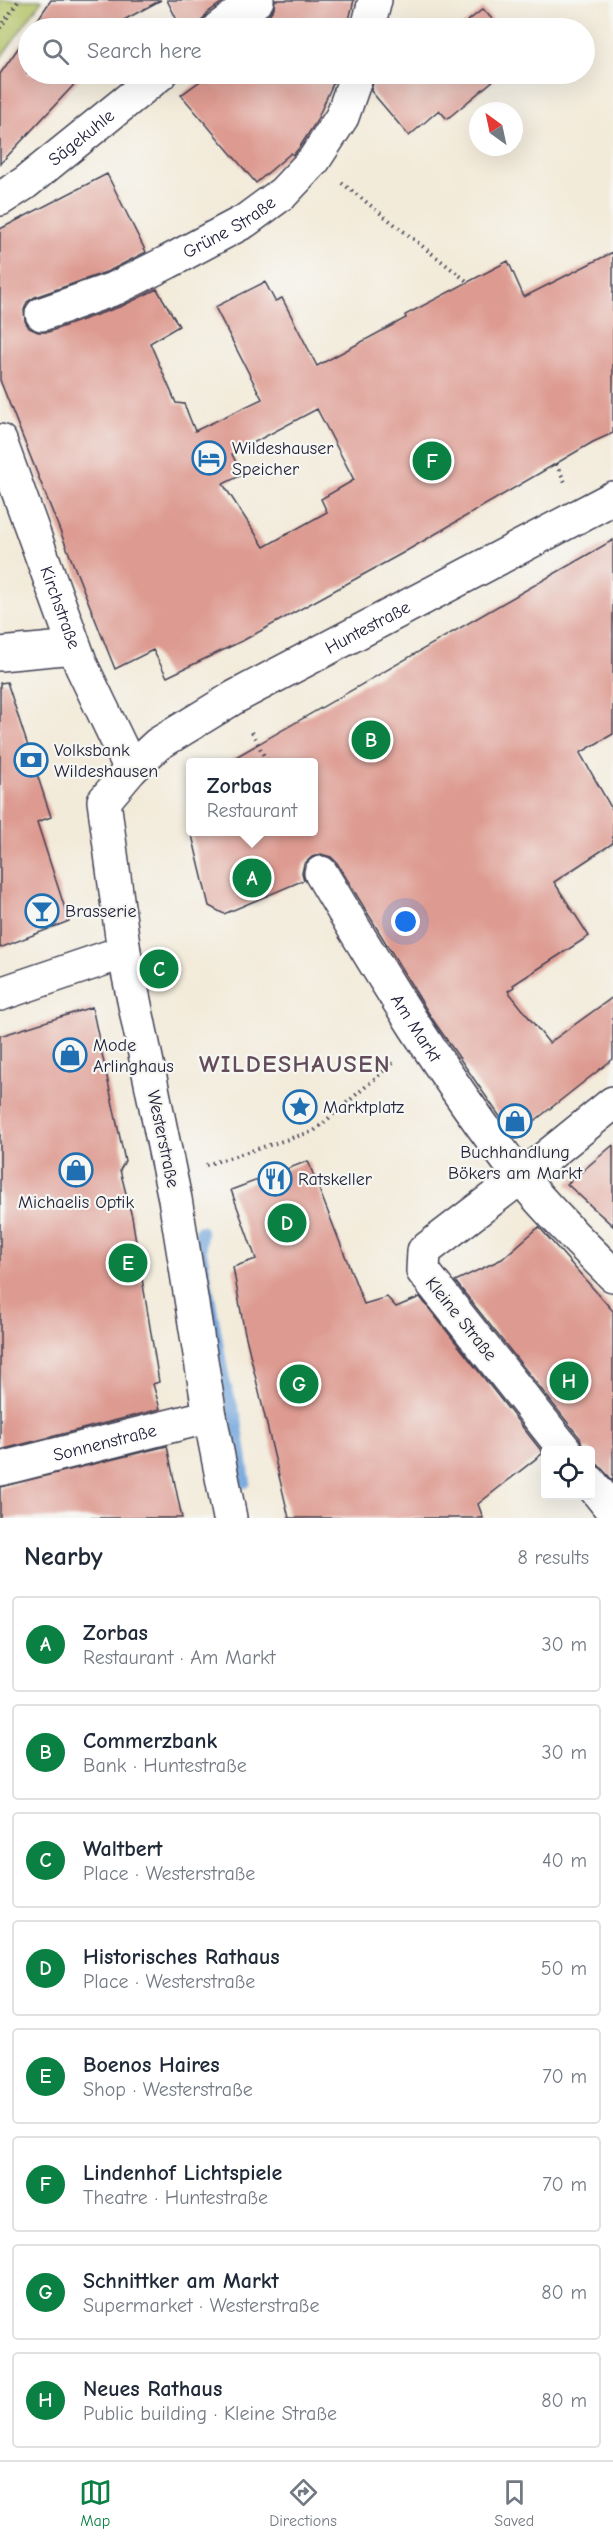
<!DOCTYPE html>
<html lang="en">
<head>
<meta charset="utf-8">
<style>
	body { margin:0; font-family:"Comic Neue",sans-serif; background:#f2f2f3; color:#1f2937 }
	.controls { position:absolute; right:18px; bottom:18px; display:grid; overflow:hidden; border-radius:6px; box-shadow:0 6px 24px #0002 }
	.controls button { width:54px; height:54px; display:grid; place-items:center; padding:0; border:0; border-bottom:2px solid #e0e1e3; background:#fff; color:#1f2937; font:30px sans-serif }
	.compass { position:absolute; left:469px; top:102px; width:54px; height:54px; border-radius:50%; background:#fff; box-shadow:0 6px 24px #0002; rotate:327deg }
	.you { position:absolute; left:406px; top:922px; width:21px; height:21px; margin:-15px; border:4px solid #fff; border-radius:50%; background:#1a73e8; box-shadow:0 0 0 9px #1a73e833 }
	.badge { display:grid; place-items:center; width:39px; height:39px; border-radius:50%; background:#0b8043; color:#fff; font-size:20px; font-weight:700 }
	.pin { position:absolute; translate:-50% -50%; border:3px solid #fff; box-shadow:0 2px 6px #0006 }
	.popup { position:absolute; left:186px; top:758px; width:132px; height:78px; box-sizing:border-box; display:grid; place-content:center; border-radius:6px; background:#fff; filter:drop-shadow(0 2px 4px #0005); font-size:20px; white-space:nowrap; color:#747a83 }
	.popup b { font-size:22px; color:#1f2937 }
	.popup::after { content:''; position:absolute; left:50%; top:100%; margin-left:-12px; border:12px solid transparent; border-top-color:#fff }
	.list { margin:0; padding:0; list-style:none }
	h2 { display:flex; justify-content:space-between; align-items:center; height:78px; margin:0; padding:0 24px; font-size:26px }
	h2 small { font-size:20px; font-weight:400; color:#747a83 }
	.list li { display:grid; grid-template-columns:39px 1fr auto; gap:18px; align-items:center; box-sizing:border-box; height:96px; margin:0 12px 12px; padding:0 12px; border:2px solid #e0e1e3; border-radius:6px }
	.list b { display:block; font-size:22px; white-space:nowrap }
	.list p { margin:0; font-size:20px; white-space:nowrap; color:#747a83 }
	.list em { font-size:20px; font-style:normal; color:#747a83 }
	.icon { flex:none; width:33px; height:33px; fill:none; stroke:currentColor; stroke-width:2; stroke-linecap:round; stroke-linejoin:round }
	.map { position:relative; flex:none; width:613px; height:1518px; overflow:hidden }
	.search { position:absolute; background:#fff; box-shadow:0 6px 24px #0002; left:18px; right:18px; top:18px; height:66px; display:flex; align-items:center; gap:15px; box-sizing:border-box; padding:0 21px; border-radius:33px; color:#747a83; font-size:22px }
	.sheet { height:942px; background:#fff }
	nav { display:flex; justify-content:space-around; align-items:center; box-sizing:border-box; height:84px; border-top:2px solid #e0e1e3; background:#fff; font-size:16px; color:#747a83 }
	nav a { display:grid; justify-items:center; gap:3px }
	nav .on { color:#0b8043 }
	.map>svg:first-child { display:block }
	.green { fill:#b2c265; stroke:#6a7250; stroke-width:1.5 }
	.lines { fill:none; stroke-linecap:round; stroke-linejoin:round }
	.stream { stroke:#6ea3db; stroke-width:12 }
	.building { fill:#dd9a90; fill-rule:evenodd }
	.street-casing { stroke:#414053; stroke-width:36 }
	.path { stroke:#414053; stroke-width:4; stroke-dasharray:1.5 4.5; stroke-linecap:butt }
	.street { stroke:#fff; stroke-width:33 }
	.labels { text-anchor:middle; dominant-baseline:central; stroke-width:4.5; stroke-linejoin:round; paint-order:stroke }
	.street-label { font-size:18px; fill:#22223b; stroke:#f6f6f2 }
	.poi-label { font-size:18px; fill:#22223b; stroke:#f6f6f2; text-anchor:start }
	.district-label { font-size:24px; font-weight:bold; letter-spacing:1.5px; fill:#634c59; stroke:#f6f6f2 }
</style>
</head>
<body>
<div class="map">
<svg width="613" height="1518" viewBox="0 0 613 1518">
	<rect width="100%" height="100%" fill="#f6f6f2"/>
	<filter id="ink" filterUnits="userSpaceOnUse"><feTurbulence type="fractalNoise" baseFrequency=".0167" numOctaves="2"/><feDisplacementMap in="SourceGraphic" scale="12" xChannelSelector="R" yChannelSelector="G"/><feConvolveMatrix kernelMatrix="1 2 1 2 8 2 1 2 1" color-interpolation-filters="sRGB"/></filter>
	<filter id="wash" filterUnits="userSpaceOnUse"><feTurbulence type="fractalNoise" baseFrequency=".008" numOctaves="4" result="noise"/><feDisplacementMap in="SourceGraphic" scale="24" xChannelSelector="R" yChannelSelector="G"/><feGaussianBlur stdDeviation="1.35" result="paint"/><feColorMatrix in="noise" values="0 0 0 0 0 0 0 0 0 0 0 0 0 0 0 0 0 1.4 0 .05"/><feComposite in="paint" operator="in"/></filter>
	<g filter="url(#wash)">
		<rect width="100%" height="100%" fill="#f3ebda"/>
		<!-- green -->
		<path class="green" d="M0 0H42L0 59Z"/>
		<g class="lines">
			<!-- stream -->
			<path class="stream" d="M201 1231 200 1246 224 1381 236 1419 245 1482"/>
		</g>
		<g id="blocks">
			<!-- building -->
			<path class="building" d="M51 0H161L109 28H32Z
				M167 0H225L207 13 202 20 201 28H181Z
				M275 0H354L347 28H250L269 15 274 8Z
				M483 9 500 28H459Z
				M28 34 27 74H84L0 164V74Z
				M210 74H337L316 122 299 148 293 155 291 153 256 183 181 95Z
				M375 74H501L447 119 439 110 409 136 371 91Z
				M107 174 146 252 109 271 35 297 27 302 24 310 25 321 29 328 38 332H48L122 306 157 289 179 326 150 343 176 403 184 404 195 431 262 399 215 307 265 282 275 301 282 298 317 366 406 318 405 315 508 261 524 297 613 252V433L593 442 401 554 244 640 167 677 153 650 115 669 0 380V229ZM317 409 354 480 321 499 327 512 264 547 223 484 242 475 232 454Z
				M613 540V734L580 753 613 811V843L554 882 589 936 513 985 514 987 508 991 549 1043 613 997V1059L514 1137 431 1017 337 863 331 857 321 854 312 857 304 864 302 873 304 880 224 914 209 906 191 831H314V762H227Z
				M7 682 51 817 37 822 69 921 0 948V683Z
				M92 1007 125 1161 120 1170 132 1217 159 1382 153 1384 160 1409 0 1450V1036Z
				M613 1145V1226L567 1184Z
				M308 1161 364 1304 387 1297 396 1307 420 1297 543 1453 478 1504 483 1518H289L244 1329 233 1267 256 1259 231 1190Z
				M539 1227 613 1311V1481L591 1457V1450L583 1449 580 1438 455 1281 502 1259Z
				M167 1446 182 1518H0V1487Z"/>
		</g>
	</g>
	<g filter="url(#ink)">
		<use href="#blocks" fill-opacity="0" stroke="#414053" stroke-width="1.5"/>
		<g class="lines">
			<!-- street casing -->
			<g class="street-casing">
				<g id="street">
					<path d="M219 28 257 0"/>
					<path d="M368 28 375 0"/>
					<path id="s1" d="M0 199 25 183 160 74"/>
					<path id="s2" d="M42 314 116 288 168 262 245 221 283 193 314 160 342 117 357 74"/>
					<path id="s3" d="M0 441 82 667 131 769"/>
					<path d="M0 654 74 647"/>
					<path id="s4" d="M321 873C383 978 445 1079 519 1175 547 1211 582 1243 613 1275"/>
					<path d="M0 994 124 952"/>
					<path d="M565 1450 423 1271 424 1251 534 1167 613 1103"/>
					<path id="s5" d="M0 1469 210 1416"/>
					<path d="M590 1482 613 1511"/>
					<path id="s6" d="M230 1518 210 1416 175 1199 124 952 104 801 131 769 158 744 235 697 613 498"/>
				</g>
			</g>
			<!-- path -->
			<path class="path" d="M0 28 19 0
				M342 183 468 282
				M556 464 565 482
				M252 732 267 762
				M206 1165 314 1131 393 1063"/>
			<!-- street -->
			<use href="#street" class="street"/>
		</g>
	</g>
	<!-- icons -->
	<defs>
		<g id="hotel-ring" transform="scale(1.725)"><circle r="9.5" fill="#f6f6f2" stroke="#1f6fb2" stroke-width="1.5"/><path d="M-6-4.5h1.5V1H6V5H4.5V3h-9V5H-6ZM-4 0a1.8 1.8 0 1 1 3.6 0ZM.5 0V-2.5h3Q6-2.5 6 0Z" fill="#1f6fb2"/></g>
		<g id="bank-ring" transform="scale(1.725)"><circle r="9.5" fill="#f6f6f2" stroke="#1f6fb2" stroke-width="1.5"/><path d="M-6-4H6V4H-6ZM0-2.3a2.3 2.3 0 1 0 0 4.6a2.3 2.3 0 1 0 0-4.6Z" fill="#1f6fb2"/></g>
		<g id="bar-ring" transform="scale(1.725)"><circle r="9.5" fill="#f6f6f2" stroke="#1f6fb2" stroke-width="1.5"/><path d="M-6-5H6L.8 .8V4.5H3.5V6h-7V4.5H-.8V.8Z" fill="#1f6fb2"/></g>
		<g id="shop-ring" transform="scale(1.725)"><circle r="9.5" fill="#f6f6f2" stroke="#1f6fb2" stroke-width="1.5"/><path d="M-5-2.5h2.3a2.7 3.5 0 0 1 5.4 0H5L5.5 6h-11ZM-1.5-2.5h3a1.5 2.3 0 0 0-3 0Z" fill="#1f6fb2"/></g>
		<g id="sight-ring" transform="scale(1.725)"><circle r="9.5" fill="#f6f6f2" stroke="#1f6fb2" stroke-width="1.5"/><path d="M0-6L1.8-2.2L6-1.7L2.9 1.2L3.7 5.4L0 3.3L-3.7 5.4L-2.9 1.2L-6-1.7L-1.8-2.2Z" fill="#1f6fb2"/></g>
		<g id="restaurant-ring" transform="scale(1.725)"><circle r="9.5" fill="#f6f6f2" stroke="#1f6fb2" stroke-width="1.5"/><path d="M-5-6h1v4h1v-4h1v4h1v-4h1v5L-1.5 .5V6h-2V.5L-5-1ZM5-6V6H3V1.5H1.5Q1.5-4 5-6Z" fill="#1f6fb2"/></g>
	</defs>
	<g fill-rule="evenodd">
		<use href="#hotel-ring" x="209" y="458"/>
		<use href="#bank-ring" x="31" y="760"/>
		<use href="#bar-ring" x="42" y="911"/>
		<use href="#shop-ring" x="70" y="1055"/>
		<use href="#sight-ring" x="300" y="1107"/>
		<use href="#shop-ring" x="515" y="1121"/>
		<use href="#shop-ring" x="76" y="1170"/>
		<use href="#restaurant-ring" x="275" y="1179"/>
	</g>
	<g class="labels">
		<!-- street labels -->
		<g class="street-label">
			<text stroke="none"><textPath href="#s1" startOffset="102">Sägekuhle</textPath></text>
			<text stroke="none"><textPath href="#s2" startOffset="207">Grüne Straße</textPath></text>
			<text stroke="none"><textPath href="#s3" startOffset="177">Kirchstraße</textPath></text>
			<text stroke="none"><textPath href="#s6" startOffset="1047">Huntestraße</textPath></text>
			<text stroke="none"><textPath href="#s4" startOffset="182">Am Markt</textPath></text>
			<text transform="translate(163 1139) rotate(78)">Westerstraße</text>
			<text transform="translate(461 1319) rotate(51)">Kleine Straße</text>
			<text stroke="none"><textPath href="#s5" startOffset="108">Sonnenstraße</textPath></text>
		</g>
		<!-- poi labels -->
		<g class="poi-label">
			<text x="232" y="448">Wildeshauser<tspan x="232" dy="21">Speicher</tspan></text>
			<text x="54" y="750">Volksbank<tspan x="54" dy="21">Wildeshausen</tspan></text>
			<text x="65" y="911">Brasserie</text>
			<text x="93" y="1045">Mode<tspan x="93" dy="21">Arlinghaus</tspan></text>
			<text x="323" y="1107">Marktplatz</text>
			<text x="515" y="1152" text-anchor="middle">Buchhandlung<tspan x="515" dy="21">Bökers am Markt</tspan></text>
			<text x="298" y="1179">Ratskeller</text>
			<text x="76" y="1202" text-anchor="middle">Michaelis Optik</text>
		</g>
		<!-- district labels -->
		<g class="district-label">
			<text x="295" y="1064">WILDESHAUSEN</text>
		</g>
	</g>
</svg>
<div class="controls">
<button><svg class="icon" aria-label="locate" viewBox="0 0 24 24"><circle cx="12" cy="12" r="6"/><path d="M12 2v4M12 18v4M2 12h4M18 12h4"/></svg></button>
</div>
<svg class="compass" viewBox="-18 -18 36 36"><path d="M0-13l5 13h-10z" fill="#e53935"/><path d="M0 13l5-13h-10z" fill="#747a83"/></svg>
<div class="you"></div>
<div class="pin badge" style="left:252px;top:878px">A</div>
<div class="popup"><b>Zorbas</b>Restaurant</div>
<div class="pin badge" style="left:371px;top:740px">B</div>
<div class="pin badge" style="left:159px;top:969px">C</div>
<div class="pin badge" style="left:287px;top:1223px">D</div>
<div class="pin badge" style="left:128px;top:1263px">E</div>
<div class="pin badge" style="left:432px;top:461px">F</div>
<div class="pin badge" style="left:299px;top:1384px">G</div>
<div class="pin badge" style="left:569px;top:1381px">H</div>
<div class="search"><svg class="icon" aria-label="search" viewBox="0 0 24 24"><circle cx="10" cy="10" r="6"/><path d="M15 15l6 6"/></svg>Search here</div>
</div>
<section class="sheet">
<h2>Nearby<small>8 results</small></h2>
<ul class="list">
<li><span class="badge">A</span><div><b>Zorbas</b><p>Restaurant · Am Markt</p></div><em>30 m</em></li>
<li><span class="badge">B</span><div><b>Commerzbank</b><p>Bank · Huntestraße</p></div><em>30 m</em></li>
<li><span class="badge">C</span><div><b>Waltbert</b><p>Place · Westerstraße</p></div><em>40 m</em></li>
<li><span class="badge">D</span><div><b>Historisches Rathaus</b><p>Place · Westerstraße</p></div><em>50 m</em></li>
<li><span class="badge">E</span><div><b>Boenos Haires</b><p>Shop · Westerstraße</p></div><em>70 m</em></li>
<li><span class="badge">F</span><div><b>Lindenhof Lichtspiele</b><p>Theatre · Huntestraße</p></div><em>70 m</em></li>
<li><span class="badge">G</span><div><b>Schnittker am Markt</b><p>Supermarket · Westerstraße</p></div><em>80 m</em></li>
<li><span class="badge">H</span><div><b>Neues Rathaus</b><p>Public building · Kleine Straße</p></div><em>80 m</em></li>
</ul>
</section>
<nav>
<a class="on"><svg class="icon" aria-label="map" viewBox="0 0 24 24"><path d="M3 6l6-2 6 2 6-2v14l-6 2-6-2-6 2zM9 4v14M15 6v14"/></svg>Map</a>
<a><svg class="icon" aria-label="directions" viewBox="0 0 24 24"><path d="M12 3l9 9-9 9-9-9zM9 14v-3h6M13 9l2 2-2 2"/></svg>Directions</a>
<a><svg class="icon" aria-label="saved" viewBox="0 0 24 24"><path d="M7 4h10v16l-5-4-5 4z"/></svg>Saved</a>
</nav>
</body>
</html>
